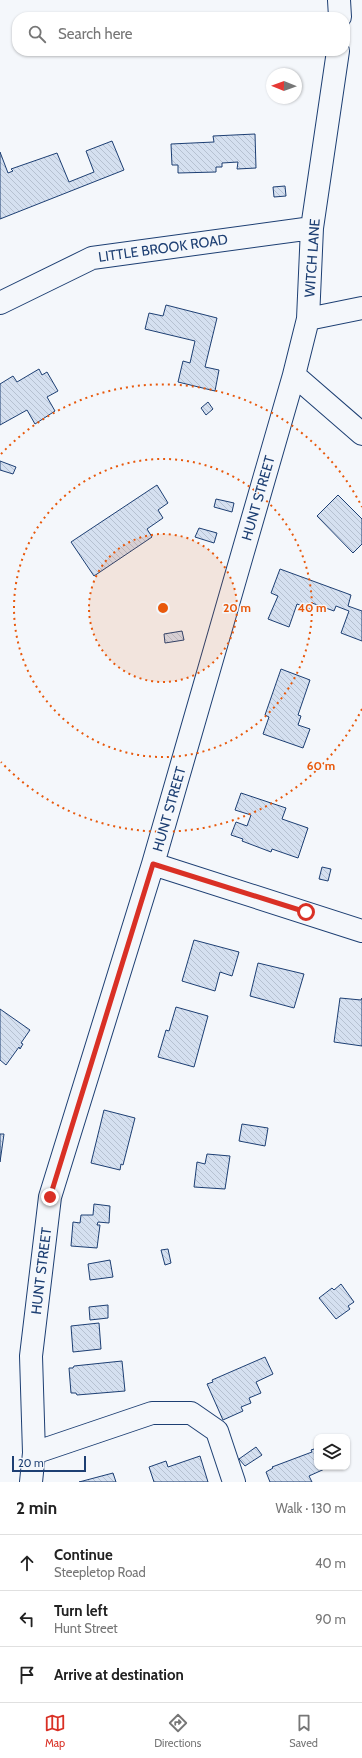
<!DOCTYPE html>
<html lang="en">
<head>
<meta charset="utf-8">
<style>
	body { margin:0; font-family:Cabin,sans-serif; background:#f6f6f6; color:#222 }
	.controls { position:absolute; right:12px; bottom:12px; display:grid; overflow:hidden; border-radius:8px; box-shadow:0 1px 3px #0004 }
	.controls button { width:36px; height:36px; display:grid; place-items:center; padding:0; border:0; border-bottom:1px solid #e0e0e0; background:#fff; color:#222; font:20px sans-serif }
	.compass { position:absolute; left:266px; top:68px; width:36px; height:36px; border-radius:50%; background:#fff; box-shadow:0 1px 3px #0004; rotate:271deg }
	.scale { position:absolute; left:12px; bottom:10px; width:74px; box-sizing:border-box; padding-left:4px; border:2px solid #1d3f73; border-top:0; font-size:11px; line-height:14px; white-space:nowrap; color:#1d3f73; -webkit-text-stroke:3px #f4f7fb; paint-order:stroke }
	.stop { position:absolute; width:12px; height:12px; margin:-9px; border:3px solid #d93025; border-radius:50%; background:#fff }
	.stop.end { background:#d93025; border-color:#fff; box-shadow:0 1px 4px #0008 }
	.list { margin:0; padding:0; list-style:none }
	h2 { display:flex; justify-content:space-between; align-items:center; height:52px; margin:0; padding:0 16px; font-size:17px }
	h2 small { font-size:13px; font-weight:400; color:#767676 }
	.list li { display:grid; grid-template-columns:26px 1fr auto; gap:12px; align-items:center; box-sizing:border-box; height:56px; padding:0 16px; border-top:1px solid #e0e0e0 }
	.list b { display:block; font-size:15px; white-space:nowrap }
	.list p { margin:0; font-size:13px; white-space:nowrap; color:#767676 }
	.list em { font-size:13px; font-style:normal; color:#767676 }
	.icon { flex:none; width:22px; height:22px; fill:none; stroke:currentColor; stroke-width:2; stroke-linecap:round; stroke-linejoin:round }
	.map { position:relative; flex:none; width:362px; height:1482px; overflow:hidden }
	.search { position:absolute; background:#fff; box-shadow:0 1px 3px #0004; left:12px; right:12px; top:12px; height:44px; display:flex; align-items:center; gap:10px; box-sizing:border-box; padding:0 14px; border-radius:16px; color:#767676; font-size:15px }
	.sheet { height:220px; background:#fff }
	nav { display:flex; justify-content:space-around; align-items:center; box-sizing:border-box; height:56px; border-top:1px solid #e0e0e0; background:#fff; font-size:11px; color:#767676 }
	nav a { display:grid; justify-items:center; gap:2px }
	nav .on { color:#d93025 }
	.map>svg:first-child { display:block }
	.building { fill:url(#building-back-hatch); stroke:#1d3f73 }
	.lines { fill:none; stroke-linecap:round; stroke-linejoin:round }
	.street-casing { stroke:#1d3f73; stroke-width:24 }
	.street { stroke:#f4f7fb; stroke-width:22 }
	.route { stroke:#d93025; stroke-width:5 }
	.ring { fill:none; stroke:#e8590c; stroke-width:2; stroke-dasharray:2 4 }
	.labels { text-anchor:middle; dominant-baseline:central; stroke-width:3; stroke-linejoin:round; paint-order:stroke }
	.street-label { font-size:14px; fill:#1d3f73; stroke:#f4f7fb }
	.centre { fill:#e8590c; stroke:#f4f7fb; stroke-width:2 }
	.ring-label { font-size:12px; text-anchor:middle; font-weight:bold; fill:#e8590c; stroke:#f4f7fb; stroke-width:3; stroke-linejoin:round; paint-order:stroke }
</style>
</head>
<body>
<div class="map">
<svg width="362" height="1482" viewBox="0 0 362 1482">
	<defs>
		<pattern id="building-back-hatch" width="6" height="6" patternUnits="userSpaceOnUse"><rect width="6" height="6" fill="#d5e0f0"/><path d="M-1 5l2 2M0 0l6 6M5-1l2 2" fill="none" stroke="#b6c1d1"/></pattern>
	</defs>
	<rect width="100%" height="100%" fill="#f4f7fb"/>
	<!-- building -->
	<path class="building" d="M255 134 256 168 237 169 238 162 222 163V167H216V172L178 173V165H172L171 144 214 142 213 136Z
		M112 141 124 170 0 219V152L8 173 13 171 11 169 57 153 69 182 94 172 86 151Z
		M285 186 286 196 274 197 273 187Z
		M166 305 217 318 205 367 219 370 215 391 178 382 183 361 190 363 195 341 145 329 149 313 163 316Z
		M39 369 42 375 47 372 58 391 47 397 55 411 35 424 27 410 0 425V384L13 376 17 382Z
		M208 402 213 409 206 415 201 408Z
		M0 461 16 467 13 474 0 470Z
		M157 485 168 503 158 510 163 518 147 529 152 537 94 576 71 542Z
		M338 495 362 519V544L353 553 317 516Z
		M216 499 234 503 232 512 214 507Z
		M199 528 217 533 214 543 195 537Z
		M280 569 351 595 348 606 362 611V641L341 633 349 611 336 606 334 611 312 603 310 609 297 604 289 627 268 619 278 596 271 593Z
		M182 631 184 640 165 643 164 634Z
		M281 669 310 680 298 715 301 716 298 725 310 729 303 748 263 734 269 717 265 715Z
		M241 793 286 808 282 819 308 828 298 858 272 849 271 852 242 841 243 839 231 835 236 822 247 826 251 815 235 810Z
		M322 867 331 869 328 881 319 879Z
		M194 940 239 952 232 976 220 972 215 991 182 981Z
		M258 963 304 974 294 1008 250 996Z
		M340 998 361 1000 362 998V1046L334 1042Z
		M176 1007 208 1016 194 1067 158 1057 166 1030 169 1031Z
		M0 1009 30 1030 21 1043 23 1044 20 1049 19 1047 6 1065 0 1060Z
		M104 1110 135 1118 123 1165 121 1164 120 1170 91 1163Z
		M242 1124 268 1128 265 1146 239 1141Z
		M0 1134H4L0 1162Z
		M207 1154 230 1156 225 1189 194 1187 197 1162 205 1164Z
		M94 1204 110 1206 109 1223 98 1222 97 1225H100L97 1248 71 1246 73 1222 80 1223 81 1215H93Z
		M168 1249 171 1263 165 1265 161 1250Z
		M110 1260 113 1277 90 1280 88 1264Z
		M341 1284 354 1302 348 1306 350 1309 336 1319 319 1298 332 1288 334 1290Z
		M108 1305V1318L90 1320 89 1307Z
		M99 1323 101 1349 73 1352 71 1326Z
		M265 1357 273 1374 256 1382 261 1393 249 1398 251 1403 241 1407 243 1411 223 1420 207 1384 213 1382 212 1380Z
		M122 1361 125 1391 77 1395 76 1393H71L69 1368H73L74 1366Z
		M256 1447 262 1455 245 1466 239 1459Z
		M314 1449 315 1450 317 1449V1467H329L309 1476 312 1482H270L266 1472 273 1468 272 1467 312 1452 311 1450Z
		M200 1456 208 1482H154L149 1467 166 1461 168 1467Z
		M113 1473 116 1482H79Z"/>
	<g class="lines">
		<!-- street casing -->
		<g class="street-casing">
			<path id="street" d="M339 0 340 17
				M338 51 312 228 308 319 294 375 362 434
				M0 303 92 258 312 228
				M308 319 362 308
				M153 864 362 931
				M34 1453 152 1413H191L217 1431 234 1482
				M31 1482 34 1453 31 1356 50 1197 153 864 294 375"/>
		</g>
		<!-- street -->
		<use href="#street" class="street"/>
	</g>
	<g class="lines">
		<!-- route -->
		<path class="route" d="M50 1197 153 864 306 912"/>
	</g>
	<!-- distance rings -->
	<circle cx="163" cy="608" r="74" fill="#e8590c" fill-opacity=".12"/>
	<g class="ring">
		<circle cx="163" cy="608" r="74"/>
		<circle cx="163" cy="608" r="149"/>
		<path d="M362 709A223 223 0 0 1 1 762M1 454A223 223 0 0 1 362 507"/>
	</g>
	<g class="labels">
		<!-- street labels -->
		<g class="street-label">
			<text transform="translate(163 248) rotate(-8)">LITTLE BROOK ROAD</text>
			<text transform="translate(312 258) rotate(-86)">WITCH LANE</text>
			<text transform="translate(258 498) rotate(-74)">HUNT STREET</text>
			<text transform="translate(169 809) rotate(-74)">HUNT STREET</text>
			<text transform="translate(41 1271) rotate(-83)">HUNT STREET</text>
		</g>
	</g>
	<circle cx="163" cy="608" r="6" class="centre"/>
	<g class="ring-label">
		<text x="237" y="612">20 m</text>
		<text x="312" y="612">40 m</text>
		<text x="321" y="770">60 m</text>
	</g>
</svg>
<div class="controls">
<button><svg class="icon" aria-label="layers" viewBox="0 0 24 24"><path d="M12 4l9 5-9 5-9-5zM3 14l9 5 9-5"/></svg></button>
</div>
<svg class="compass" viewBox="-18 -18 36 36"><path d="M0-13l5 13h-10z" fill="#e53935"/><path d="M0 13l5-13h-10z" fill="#767676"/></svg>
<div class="scale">20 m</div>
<div class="stop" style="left:306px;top:912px"></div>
<div class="stop end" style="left:50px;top:1197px"></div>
<div class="search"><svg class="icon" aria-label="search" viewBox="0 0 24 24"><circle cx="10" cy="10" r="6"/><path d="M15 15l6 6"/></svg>Search here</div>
</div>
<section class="sheet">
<h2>2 min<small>Walk · 130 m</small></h2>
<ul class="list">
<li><svg class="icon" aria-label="ahead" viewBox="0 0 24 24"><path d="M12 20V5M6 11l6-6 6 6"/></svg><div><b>Continue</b><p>Steepletop Road</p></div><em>40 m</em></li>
<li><svg class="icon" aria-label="left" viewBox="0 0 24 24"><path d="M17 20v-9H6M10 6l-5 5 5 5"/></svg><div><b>Turn left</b><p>Hunt Street</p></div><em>90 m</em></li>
<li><svg class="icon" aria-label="arrive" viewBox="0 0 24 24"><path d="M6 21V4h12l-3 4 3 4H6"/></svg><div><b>Arrive at destination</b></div></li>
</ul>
</section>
<nav>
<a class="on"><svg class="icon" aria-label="map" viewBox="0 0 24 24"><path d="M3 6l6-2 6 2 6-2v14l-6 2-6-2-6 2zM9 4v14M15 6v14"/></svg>Map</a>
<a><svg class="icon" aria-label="directions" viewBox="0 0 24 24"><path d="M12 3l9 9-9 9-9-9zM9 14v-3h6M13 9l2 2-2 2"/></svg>Directions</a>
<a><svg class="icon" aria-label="saved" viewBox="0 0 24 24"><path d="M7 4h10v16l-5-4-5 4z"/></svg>Saved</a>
</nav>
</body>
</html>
